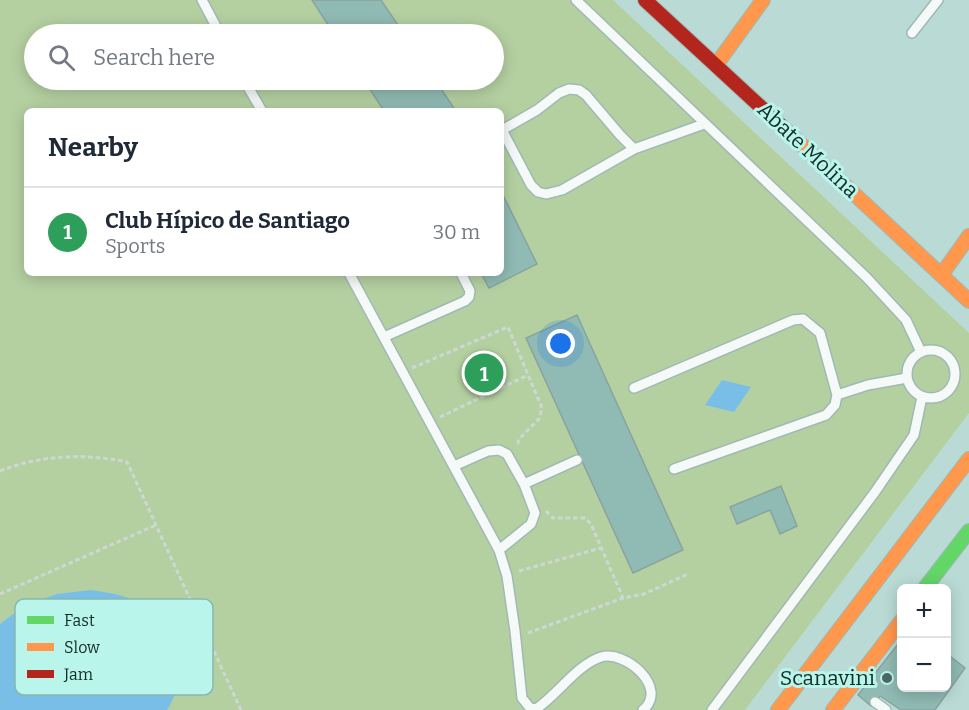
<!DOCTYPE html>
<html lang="en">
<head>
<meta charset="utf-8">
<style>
	body { margin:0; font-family:Bitter,serif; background:#f6f6f7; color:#1f2937 }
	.controls { position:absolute; right:18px; bottom:18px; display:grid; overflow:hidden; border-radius:9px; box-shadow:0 3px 15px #0003 }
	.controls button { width:54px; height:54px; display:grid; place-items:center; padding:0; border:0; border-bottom:2px solid #e0e1e3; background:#fff; color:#1f2937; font:30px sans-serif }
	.you { position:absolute; left:561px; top:344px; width:21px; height:21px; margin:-15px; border:4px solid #fff; border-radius:50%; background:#1a73e8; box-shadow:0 0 0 9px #1a73e833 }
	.badge { display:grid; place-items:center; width:39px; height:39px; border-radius:50%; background:#2563eb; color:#fff; font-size:20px; font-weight:700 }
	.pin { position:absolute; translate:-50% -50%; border:3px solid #fff; box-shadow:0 2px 6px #0006 }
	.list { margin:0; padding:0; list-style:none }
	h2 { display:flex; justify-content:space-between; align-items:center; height:78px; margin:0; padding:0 24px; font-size:26px }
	h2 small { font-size:20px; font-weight:400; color:#747a83 }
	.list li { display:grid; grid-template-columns:39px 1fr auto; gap:18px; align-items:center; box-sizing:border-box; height:90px; padding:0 24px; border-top:2px solid #e0e1e3 }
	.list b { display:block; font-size:22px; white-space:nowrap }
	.list p { margin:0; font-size:20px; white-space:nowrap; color:#747a83 }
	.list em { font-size:20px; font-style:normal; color:#747a83 }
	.icon { flex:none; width:33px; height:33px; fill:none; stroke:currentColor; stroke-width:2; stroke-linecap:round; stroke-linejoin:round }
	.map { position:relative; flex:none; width:969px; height:710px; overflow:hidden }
	.search { position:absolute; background:#fff; box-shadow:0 3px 15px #0003; left:24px; top:24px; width:480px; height:66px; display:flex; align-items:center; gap:15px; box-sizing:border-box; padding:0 21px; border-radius:33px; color:#747a83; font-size:22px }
	.panel { position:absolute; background:#fff; box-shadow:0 3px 15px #0003; left:24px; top:108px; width:480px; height:168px; border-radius:9px }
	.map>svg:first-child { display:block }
	.green { fill:#b4d0a1; fill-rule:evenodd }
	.water { fill:#78bee7 }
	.building { fill:#90bbb4; stroke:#8aa39f; stroke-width:1.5 }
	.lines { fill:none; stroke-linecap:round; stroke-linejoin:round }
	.lane-casing { stroke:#9fb9b4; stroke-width:12 }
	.fast-casing { stroke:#9fb9b4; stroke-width:16 }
	.slow-casing { stroke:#9fb9b4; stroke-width:16 }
	.jam-casing { stroke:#9fb9b4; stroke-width:16 }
	.path { stroke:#cdd8d6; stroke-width:3; stroke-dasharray:4.5 3; stroke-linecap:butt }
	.lane { stroke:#f5faf9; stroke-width:9 }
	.fast { stroke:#63d668; stroke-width:14 }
	.slow { stroke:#ff974d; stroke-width:14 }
	.jam { stroke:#b3261e; stroke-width:14 }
	.poi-dot { fill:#4d6964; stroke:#b9f5ea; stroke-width:2 }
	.labels { text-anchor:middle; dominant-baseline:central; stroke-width:6; stroke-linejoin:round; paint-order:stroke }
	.street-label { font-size:21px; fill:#132b27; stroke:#b9f5ea }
	.poi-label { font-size:21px; fill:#132b27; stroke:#b9f5ea; text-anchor:end }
	.key { fill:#b9f5ea; stroke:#87b8b0; stroke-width:1.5 }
	.key-label { font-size:16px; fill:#132b27 }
</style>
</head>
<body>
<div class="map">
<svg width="969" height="710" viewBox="0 0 969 710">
	<rect width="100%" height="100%" fill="#badbd5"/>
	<!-- green -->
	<path class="green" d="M0 0H613L969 333V413L745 710H0ZM34 34H494V80H34ZM27 111H501V273H27Z"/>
	<!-- water -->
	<path class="water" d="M722 380 751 387 734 412 705 405Z
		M91 590C109 593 129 595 144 606 179 630 190 674 167 710H0V624L25 605 57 594Z"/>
	<!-- building -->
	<path class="building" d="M312 0H381L404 34H334Z
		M364 80H435L456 111H384Z
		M501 191 537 264 489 288 481 273H501Z
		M577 315 683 550 633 573 526 338Z
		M781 486 797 526 780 534 770 510 737 524 730 507Z
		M902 639V688H946V653L965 668 935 710H901L880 696 871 706 858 695Z"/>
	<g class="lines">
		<!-- lane casing -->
		<g class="lane-casing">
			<path id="lane" d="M202 0 220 34
				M576 0 867 278 906 320 921 352
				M912 33 938 0
				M244 80 262 111
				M569 89 579 90 586 95 620 135 634 149 562 190 546 194 538 192 531 185 502 130 537 110 559 93Z
				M634 149 704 124
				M349 273 499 550 507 576 515 631 522 698 530 708 536 709C557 695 578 664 601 657 626 650 669 688 643 710
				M384 337 465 301 469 297 470 291 461 273
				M907 374a24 24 0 1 1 48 0a24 24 0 1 1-48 0Z
				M634 388 793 320 803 319 820 333 837 395 835 405 826 415 674 469
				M837 395 868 385 907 378
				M454 466 488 451 499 450 507 454 524 484 535 513 531 524 499 550
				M524 484 577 460
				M875 702 886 710
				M712 710 875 492 914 435 922 397"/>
		</g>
		<!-- fast casing -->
		<g class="fast-casing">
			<path id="fast" d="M925 588 969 531"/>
		</g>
		<!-- slow casing -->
		<g class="slow-casing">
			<path id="slow" d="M716 65 763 0
				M790 134 969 301
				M942 274 969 236
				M778 710 969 459
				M833 710 902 620"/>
		</g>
		<!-- jam casing -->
		<g class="jam-casing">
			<path id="jam" d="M645 0 790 134"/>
		</g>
		<!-- path -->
		<path class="path" d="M412 368 508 327 542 408 539 419 519 439 517 447
			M440 417 528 375
			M0 471C40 455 85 453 127 462L241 710
			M546 511 553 518H585L591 524 623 598
			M519 571 601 548
			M0 594 156 525
			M528 633 623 598 644 594 688 574"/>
		<!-- lane -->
		<use href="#lane" class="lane"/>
		<!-- fast -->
		<use href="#fast" class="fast"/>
		<!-- slow -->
		<use href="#slow" class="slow"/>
		<!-- jam -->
		<use href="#jam" class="jam"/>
	</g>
	<!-- markers -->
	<circle class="poi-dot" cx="887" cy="678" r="6"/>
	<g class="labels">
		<!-- street labels -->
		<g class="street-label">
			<text transform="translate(808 150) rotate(43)">Abate Molina</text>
		</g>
		<!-- poi labels -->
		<g class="poi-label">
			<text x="875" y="678">Scanavini</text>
		</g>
	</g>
	<!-- legend -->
	<rect x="15" y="599" width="198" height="96" rx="9" class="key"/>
	<rect x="27" y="616" width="27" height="8" fill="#63d668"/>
	<rect x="27" y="643" width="27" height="8" fill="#ff974d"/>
	<rect x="27" y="670" width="27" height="8" fill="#b3261e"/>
	<g class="key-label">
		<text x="64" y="626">Fast</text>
		<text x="64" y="653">Slow</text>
		<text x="64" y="680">Jam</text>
	</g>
</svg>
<div class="controls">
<button>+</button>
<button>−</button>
</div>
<div class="you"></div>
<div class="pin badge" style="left:484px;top:373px;background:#2e9e5b">1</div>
<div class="search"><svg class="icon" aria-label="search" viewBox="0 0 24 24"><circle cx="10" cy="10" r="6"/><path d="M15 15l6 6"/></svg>Search here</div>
<section class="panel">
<h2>Nearby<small></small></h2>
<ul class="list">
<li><span class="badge" style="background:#2e9e5b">1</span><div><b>Club Hípico de Santiago</b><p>Sports</p></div><em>30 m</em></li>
</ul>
</section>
</div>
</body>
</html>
